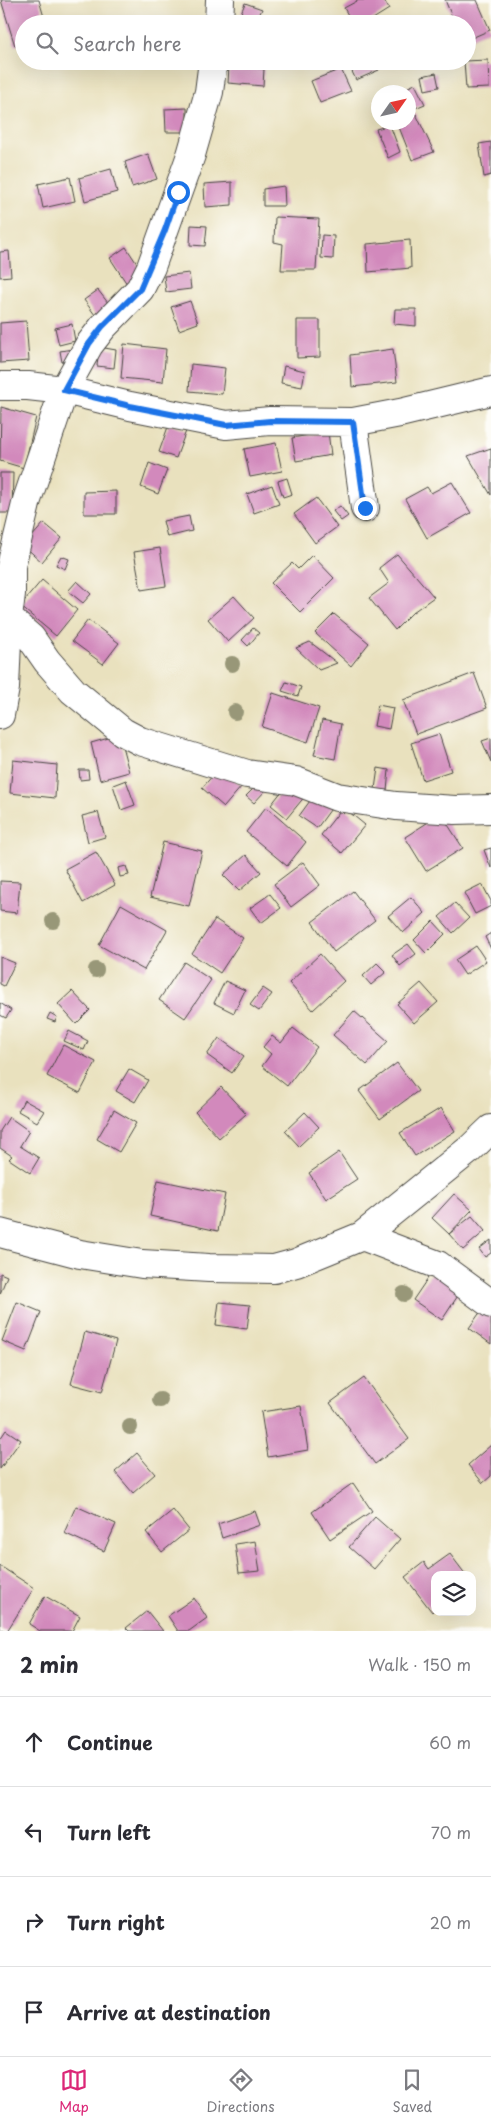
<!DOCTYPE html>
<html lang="en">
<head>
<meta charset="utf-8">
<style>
	body { margin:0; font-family:"Playpen Sans",sans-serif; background:#f2f2f3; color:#2b2b33 }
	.controls { position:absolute; right:15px; bottom:15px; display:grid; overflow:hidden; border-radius:10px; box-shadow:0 5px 20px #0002 }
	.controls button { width:45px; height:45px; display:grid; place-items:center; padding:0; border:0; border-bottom:1px solid #e1e1e2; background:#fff; color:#2b2b33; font:25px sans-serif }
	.compass { position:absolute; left:371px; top:85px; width:45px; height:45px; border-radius:50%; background:#fff; box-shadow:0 5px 20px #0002; rotate:56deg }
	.stop { position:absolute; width:15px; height:15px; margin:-11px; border:4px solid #1a73e8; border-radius:50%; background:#fff }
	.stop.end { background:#1a73e8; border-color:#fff; box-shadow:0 1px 5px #0008 }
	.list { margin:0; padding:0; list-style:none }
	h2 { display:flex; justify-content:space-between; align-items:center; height:65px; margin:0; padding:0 20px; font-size:21px }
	h2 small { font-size:16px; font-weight:400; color:#7c7c81 }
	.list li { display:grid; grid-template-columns:32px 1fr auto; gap:15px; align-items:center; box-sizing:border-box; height:90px; padding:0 20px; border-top:1px solid #e1e1e2 }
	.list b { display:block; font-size:19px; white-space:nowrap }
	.list em { font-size:16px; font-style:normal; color:#7c7c81 }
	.icon { flex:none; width:28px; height:28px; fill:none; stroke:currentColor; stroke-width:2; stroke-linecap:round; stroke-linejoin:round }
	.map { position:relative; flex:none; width:491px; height:1631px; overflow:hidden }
	.search { position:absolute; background:#fff; box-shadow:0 5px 20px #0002; left:15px; right:15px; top:15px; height:55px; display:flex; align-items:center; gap:12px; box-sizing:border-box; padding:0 18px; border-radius:28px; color:#7c7c81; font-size:19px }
	.sheet { height:425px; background:#fff }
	nav { display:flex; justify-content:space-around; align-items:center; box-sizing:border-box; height:70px; border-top:1px solid #e1e1e2; background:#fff; font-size:14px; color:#7c7c81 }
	nav a { display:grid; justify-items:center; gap:2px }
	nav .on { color:#db2777 }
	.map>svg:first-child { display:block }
	.building { fill:#d289bc }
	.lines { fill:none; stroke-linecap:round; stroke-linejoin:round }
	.minor-casing { stroke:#484641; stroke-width:30 }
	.minor { stroke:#fff; stroke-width:28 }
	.tree { fill:#989778 }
	.route { stroke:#1a73e8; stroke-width:6 }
</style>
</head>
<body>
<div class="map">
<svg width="491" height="1631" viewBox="0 0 491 1631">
	<rect width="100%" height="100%" fill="#fdfcf7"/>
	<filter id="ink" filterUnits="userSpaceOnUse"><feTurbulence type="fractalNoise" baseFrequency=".02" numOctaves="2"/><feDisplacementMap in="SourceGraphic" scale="10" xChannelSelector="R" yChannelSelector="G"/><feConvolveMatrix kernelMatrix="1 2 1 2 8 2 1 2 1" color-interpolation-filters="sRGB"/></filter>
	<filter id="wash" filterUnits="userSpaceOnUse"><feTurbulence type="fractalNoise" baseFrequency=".0096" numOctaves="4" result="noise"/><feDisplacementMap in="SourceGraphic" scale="20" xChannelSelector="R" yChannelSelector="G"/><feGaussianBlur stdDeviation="1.12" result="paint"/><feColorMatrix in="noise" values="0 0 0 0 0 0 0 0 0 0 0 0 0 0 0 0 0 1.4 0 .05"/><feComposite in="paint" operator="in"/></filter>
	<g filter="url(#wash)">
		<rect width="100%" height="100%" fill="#e9e1be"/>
		<g id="blocks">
			<!-- building -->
			<path class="building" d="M1 0H39L46 24H24V43L15 46Z
				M359 0H384L389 9 365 24H353L344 8Z
				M445 0H477L490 30 467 40V24H455Z
				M245 3 262 9 257 20 241 13Z
				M488 60 489 88 466 89 464 61Z
				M347 61H375L379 70 356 80Z
				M229 66 264 69 263 86 228 83Z
				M341 69 351 91 320 103 311 81Z
				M436 73 439 87 425 90 422 76Z
				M415 84 425 104 408 111V92H398Z
				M187 108V132H166L165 109Z
				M416 114 434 152 412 160 397 122H408V117Z
				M390 125 400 152 388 158 376 129Z
				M491 142V175L484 177 479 144Z
				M148 154 157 179 132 187 125 162Z
				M111 169 117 192 85 201 79 178Z
				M70 177 75 201 43 208 38 184Z
				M232 182V205L205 207 204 184Z
				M284 186 285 206H263V189Z
				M275 217 319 219 316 270H281L283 244 274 242Z
				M191 225 207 226 205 246 190 245Z
				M322 235 334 236 333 259 321 258Z
				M410 240 411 268 368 272 367 244Z
				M126 247 143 273 127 284 110 258Z
				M9 251 11 276 0 277V252Z
				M189 273 191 289 166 292 164 276Z
				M98 290 112 308 98 319 84 300Z
				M190 301 198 323 179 330 171 307Z
				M395 309H416V326L394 324Z
				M297 320H320V357L297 358Z
				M26 321 29 361 0 363V323Z
				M72 324 75 341 59 345 55 328Z
				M124 344 166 349 163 382 121 378Z
				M99 347 116 350 114 368 97 366Z
				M73 349 76 359 62 362 60 351Z
				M393 349 397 382 352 387 350 355Z
				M191 364 225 368 222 394 189 391Z
				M284 366 305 371 302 387 281 383Z
				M1 407 36 417 24 468 0 461Z
				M169 424 186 431 176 458 159 452Z
				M328 432 331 455 296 461 292 438Z
				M276 443 282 471 250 477 244 449Z
				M491 448V495L468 456Z
				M149 463 167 470 158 494 141 487Z
				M0 473H13L12 513H0Z
				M287 478 292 494 283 497 278 481Z
				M452 482 471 513 427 538 405 499 427 487 431 493Z
				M272 485 279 504 254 513 247 494Z
				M116 491V514H84V492Z
				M316 498 337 527 315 543 294 514Z
				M340 506 348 516 341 521 333 511Z
				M189 516 192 531 167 537 163 521Z
				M44 523 62 538 42 562 24 546Z
				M160 548 166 586 141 590 134 552Z
				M397 554 434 597 413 612 395 630 369 598 389 583 379 568Z
				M312 555 334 578 300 612 271 583 292 563 298 569Z
				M61 556 69 559 65 569 56 565Z
				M42 580 77 610 56 636 20 606Z
				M77 581 91 594 83 603 68 591Z
				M234 596 254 618 228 642 208 619Z
				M334 614 369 643 351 666 315 633Z
				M88 620 119 643 103 664 72 641Z
				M253 628 259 633 248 646 242 640Z
				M310 642 337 663 319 670 296 648Z
				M474 673 487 708 416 734 403 700Z
				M286 682 301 687 298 696 282 691Z
				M273 693 319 708 308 742 262 727Z
				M378 705 393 708 389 729 374 726Z
				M322 720 341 724 335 759 314 755Z
				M439 734 451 771 423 780 411 743Z
				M119 735 129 772 100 780 91 743Z
				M491 738V762L482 741Z
				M13 760 57 765 55 798 10 793Z
				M220 767 242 786 224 807 202 788Z
				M378 768 389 770 387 791 375 789Z
				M79 770H88L89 779 80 780Z
				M126 780 135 805 121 810 113 785Z
				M289 782 306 795 287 818 271 805Z
				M258 784 265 791 254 803 246 796Z
				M315 794 333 806 317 828 299 816Z
				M266 807 306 842 287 866 246 832Z
				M343 807 365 825 342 853 321 835Z
				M98 812 105 837 88 842 82 816Z
				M441 814 463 848 426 871 405 837Z
				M163 842 202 851 189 906 150 897Z
				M491 848V868L484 850Z
				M96 852 115 885 83 903 65 869Z
				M246 855 261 872 239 891 223 875Z
				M303 862 320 885 291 907 274 884Z
				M126 866 129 875 120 877 118 868Z
				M0 881 20 882 17 913 0 911Z
				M482 884 491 901V906L475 914 464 893Z
				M353 891 375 920 334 952 312 922Z
				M270 894 281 908 261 923 250 908Z
				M411 897 425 913 403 933 388 916Z
				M455 903 469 918 453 933 439 917Z
				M121 904 167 930 144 970 99 945Z
				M215 919 243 938 220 973 192 954Z
				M433 921 445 934 426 953 414 940Z
				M491 933V949L485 937Z
				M408 944 416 954 400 966 392 955Z
				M476 946 486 961 465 975 455 960Z
				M320 954 344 981 313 1010 289 983Z
				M0 957 15 963 4 986 0 984Z
				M184 962 211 980 185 1018 159 1000Z
				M377 963 386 972 371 985 363 976Z
				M225 981 245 990 234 1013 214 1003Z
				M421 983 438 1002 414 1023 397 1004Z
				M263 988 272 994 259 1011 250 1005Z
				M72 991 90 1010 76 1024 58 1004Z
				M0 1003 11 1010 6 1018 0 1015Z
				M354 1011 388 1041 367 1065 333 1035Z
				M50 1013 57 1017 55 1022 47 1019Z
				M293 1028 317 1047 287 1086 262 1066 271 1054 263 1047 272 1036 281 1043Z
				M69 1031 88 1041 84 1050 64 1041Z
				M219 1038 244 1056 232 1073 207 1055Z
				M63 1045 96 1062 80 1093 47 1076Z
				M397 1063 418 1091 380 1119 359 1091Z
				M129 1069 148 1080 135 1102 116 1091Z
				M221 1087 246 1114 219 1138 195 1112Z
				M24 1100 44 1111 37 1122 18 1111Z
				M441 1108 455 1131 415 1156 400 1133Z
				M114 1110 136 1123 119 1152 97 1139Z
				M305 1112 319 1127 299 1146 285 1131Z
				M9 1117 29 1131 20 1146 39 1158 30 1173 9 1159 12 1156 0 1148V1131Z
				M339 1152 357 1179 326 1199 309 1173Z
				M158 1180 225 1194 218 1231 150 1216Z
				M454 1194 472 1210 449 1234 432 1218Z
				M472 1216 485 1231 463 1250 449 1234Z
				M491 1240V1253L485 1257 479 1249Z
				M434 1269 463 1288 442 1320 413 1300Z
				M0 1273 7 1276 0 1294Z
				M17 1302 41 1312 26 1351 2 1341Z
				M219 1302 250 1305 247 1329 216 1325Z
				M486 1304 491 1308V1344L469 1328Z
				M85 1332 116 1341 102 1392 71 1384Z
				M364 1378 409 1439 375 1464 330 1403Z
				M301 1406 308 1450 268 1457 261 1412Z
				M6 1430 21 1440 0 1469V1439Z
				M491 1445V1476L483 1483 468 1465Z
				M137 1453 155 1474 133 1493 115 1472Z
				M353 1483 372 1511 330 1539 312 1512Z
				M76 1506 116 1524 104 1551 64 1533Z
				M173 1510 189 1530 162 1552 146 1532Z
				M255 1511 260 1525 222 1538 218 1524Z
				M375 1517 400 1539 374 1569 349 1547Z
				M255 1541 260 1571 239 1573 235 1544Z
				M450 1554 466 1575H435V1609L432 1612 405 1577 424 1562 429 1569Z
				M0 1566 34 1588 7 1631 0 1629Z
				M45 1596 80 1616 72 1631H40L29 1624Z
				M194 1598 207 1618 189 1631H178L168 1616Z
				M147 1611 163 1631H129L126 1628Z"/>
		</g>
	</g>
	<g filter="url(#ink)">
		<use href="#blocks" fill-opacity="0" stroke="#484641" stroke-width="1"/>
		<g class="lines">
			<!-- minor casing -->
			<g class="minor-casing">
				<path id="minor" d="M219 24 220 0
					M0 386H28L64 390 89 345 103 327 140 289 151 267 191 155 209 92 213 61
					M491 391 400 413 353 422 270 421 226 425 130 406 64 390 27 500 11 566V594L8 618 31 638 47 661 73 691 123 732 140 741 247 774 296 781 337 797 396 806 455 810 491 809
					M353 422 365 508
					M0 715 5 688 8 618
					M0 1233 80 1254 142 1264 209 1268 274 1269 296 1263 362 1236 470 1149 491 1129
					M362 1236 438 1265 491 1304"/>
			</g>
			<!-- minor -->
			<use href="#minor" class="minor"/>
		</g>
		<!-- trees -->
		<g class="tree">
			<circle cx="232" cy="664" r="8"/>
			<circle cx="235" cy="712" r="8"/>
			<circle cx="53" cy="921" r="8"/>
			<circle cx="96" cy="970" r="8"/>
			<circle cx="404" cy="1294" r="8"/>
			<circle cx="160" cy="1400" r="8"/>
			<circle cx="130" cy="1427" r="8"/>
		</g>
	</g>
	<g class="lines" filter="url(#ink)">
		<!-- route -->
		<path class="route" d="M178 192 165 230 140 289 102 327 89 344 64 390 130 406 226 425 270 421 353 422 365 508"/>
	</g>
</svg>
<div class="controls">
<button><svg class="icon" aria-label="layers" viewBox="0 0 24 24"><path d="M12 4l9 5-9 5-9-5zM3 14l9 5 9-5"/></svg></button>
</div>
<svg class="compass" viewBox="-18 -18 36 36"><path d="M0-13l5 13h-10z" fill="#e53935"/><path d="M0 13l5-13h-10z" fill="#7c7c81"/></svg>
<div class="stop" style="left:178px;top:192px"></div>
<div class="stop end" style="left:365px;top:508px"></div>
<div class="search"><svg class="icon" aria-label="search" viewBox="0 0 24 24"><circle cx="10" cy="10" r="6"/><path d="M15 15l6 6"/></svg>Search here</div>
</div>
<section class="sheet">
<h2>2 min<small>Walk · 150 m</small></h2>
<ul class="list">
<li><svg class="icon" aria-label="ahead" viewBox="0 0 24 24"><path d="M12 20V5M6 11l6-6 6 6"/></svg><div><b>Continue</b></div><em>60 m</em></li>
<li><svg class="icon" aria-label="left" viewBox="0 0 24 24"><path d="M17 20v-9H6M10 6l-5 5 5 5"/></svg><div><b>Turn left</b></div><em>70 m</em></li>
<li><svg class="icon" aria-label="right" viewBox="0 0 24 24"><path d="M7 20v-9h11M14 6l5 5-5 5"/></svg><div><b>Turn right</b></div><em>20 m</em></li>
<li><svg class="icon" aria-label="arrive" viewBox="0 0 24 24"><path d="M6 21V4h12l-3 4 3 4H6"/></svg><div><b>Arrive at destination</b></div></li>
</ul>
</section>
<nav>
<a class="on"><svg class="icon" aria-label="map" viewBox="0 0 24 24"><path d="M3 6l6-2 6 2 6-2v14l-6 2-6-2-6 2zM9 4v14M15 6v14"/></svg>Map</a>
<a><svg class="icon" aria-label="directions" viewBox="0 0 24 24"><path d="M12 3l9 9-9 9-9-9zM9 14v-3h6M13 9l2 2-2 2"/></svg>Directions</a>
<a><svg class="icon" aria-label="saved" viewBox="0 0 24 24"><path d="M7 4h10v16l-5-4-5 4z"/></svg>Saved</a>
</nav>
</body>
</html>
